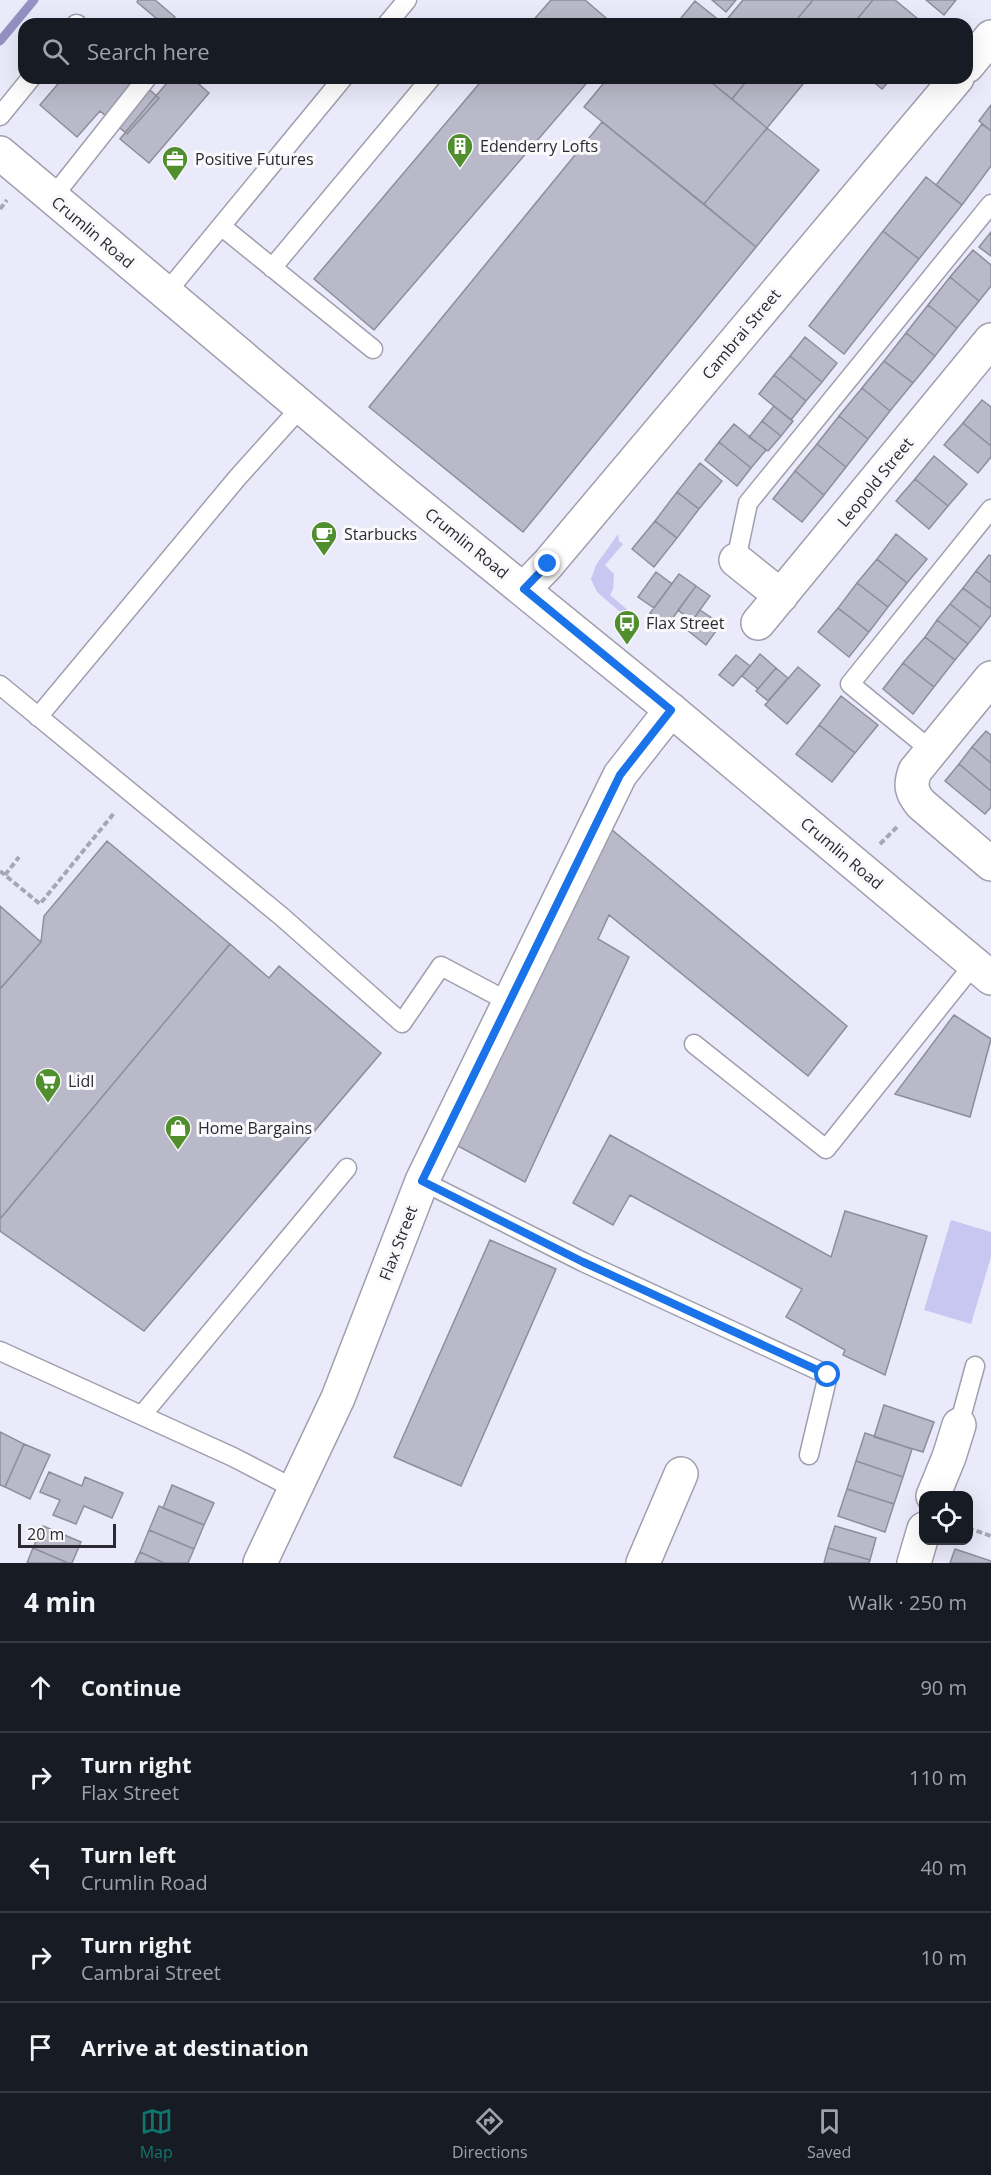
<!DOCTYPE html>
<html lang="en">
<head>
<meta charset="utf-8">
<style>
	body { margin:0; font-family:"Open Sans",sans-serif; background:#20242c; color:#f1f3f6 }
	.controls { position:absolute; right:18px; bottom:18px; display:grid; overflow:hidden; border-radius:12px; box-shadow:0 6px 24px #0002 }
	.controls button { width:54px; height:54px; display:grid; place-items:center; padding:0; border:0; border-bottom:2px solid #363941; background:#171b24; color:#f1f3f6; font:30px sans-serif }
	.scale { position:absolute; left:18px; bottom:15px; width:98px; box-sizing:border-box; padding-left:6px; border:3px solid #2a2a30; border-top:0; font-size:16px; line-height:21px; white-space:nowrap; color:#2a2a30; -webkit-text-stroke:4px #f9f9fc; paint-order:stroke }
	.stop { position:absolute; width:18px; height:18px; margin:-14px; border:4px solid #1a73e8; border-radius:50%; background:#fff }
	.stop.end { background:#1a73e8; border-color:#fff; box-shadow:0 2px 6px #0008 }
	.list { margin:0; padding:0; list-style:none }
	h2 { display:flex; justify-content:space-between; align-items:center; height:78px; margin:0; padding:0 24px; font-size:26px }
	h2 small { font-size:20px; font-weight:400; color:#9ea1a6 }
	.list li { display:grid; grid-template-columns:39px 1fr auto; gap:18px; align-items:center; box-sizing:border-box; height:90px; padding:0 24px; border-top:2px solid #363941 }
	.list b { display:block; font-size:22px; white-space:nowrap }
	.list p { margin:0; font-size:20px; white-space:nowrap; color:#9ea1a6 }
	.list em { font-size:20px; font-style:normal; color:#9ea1a6 }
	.icon { flex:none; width:33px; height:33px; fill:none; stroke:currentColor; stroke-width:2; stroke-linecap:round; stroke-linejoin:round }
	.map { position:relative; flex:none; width:991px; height:1563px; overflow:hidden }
	.search { position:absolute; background:#171b24; box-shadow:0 6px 24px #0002; left:18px; right:18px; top:18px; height:66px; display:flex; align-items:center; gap:15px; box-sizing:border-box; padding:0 21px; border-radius:18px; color:#9ea1a6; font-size:22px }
	.sheet { height:528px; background:#171b24 }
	nav { display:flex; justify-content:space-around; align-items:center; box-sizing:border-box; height:84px; border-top:2px solid #363941; background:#171b24; font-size:16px; color:#9ea1a6 }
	nav a { display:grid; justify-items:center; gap:3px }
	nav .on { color:#0f766e }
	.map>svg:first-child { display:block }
	.green { fill:#c8c7f1 }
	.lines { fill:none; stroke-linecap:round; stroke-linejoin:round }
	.stream { stroke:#9492c2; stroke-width:9 }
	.building { fill:#bab9c9; stroke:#8d8d9c; stroke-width:1.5 }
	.lane-casing { stroke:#9f9fae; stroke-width:21 }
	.street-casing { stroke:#9f9fae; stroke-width:36 }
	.secondary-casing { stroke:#9f9fae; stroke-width:36 }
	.primary-casing { stroke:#9f9fae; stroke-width:36 }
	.path { stroke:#a7a7b4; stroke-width:4; stroke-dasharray:6 3; stroke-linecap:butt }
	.lane { stroke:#fff; stroke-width:18 }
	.street { stroke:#fff; stroke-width:33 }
	.secondary { stroke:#fff; stroke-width:33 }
	.primary { stroke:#fff; stroke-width:33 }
	.route { stroke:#1a73e8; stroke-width:8 }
	.labels { text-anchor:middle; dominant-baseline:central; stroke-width:6; stroke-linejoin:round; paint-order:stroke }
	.poi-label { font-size:16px; fill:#2a2a30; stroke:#f9f9fc; text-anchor:start }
	.street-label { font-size:16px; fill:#2a2a30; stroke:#f9f9fc }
</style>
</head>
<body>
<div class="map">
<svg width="991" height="1563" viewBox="0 0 991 1563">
	<rect width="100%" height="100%" fill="#eaeafb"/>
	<!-- green -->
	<path class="green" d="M618 534 619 541 623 544 605 565 614 574 613 589 610 595 629 611 626 617 597 592 591 579 596 565Z
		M951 1220 991 1232V1257L971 1324 924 1310Z"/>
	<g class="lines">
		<!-- stream -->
		<path class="stream" d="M0 41 34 0"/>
	</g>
	<!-- building -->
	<path class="building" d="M138 0H155L175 17 169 24H163L137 2Z
		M551 0H585L613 24H530Z
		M712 0H736L726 12Z
		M743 0H813L793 24H723Z
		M813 0H873L853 24H793Z
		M873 0H895L924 24H853Z
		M926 0H956L944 15Z
		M695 1 716 18 712 24H676Z
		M63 78H136L159 98 127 134 100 111 77 137 40 105Z
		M171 78H192L209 93 149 163 120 139Z
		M484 78H591L374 330 314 279Z
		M608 78H706L767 128 704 204 584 107Z
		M706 78H749L732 99Z
		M749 78H808L767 128 732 99Z
		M869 78H892L882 89Z
		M991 105V131L979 121Z
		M602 122 756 247 523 532 369 407Z
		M982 124 991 131V166L962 205 936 185Z
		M767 128 819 170 756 247 704 204Z
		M926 177 962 205 919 259 883 231Z
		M883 231 919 259 844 354 809 326Z
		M991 232V256L979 247Z
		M973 250 991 265V286L979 301 950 277Z
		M950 277 979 301 957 328 928 305Z
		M928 305 957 328 935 356 906 333Z
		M906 333 935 356 913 383 884 361Z
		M805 337 837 363 822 382 790 356Z
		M790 356 822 382 806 401 774 375Z
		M884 361 913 383 890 411 862 388Z
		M774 375 806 401 791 420 759 394Z
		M862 388 890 411 868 439 839 416Z
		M982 400 991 407V446L963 423Z
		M774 406 793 421 781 436 762 421Z
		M839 416 868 439 846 467 817 444Z
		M762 421 781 436 768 451 749 437Z
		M963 423 991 446V457L978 473 944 445Z
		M734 424 766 450 751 468 719 442Z
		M719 442 751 468 737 486 705 460Z
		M817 444 846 467 824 495 795 471Z
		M934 456 967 484 948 506 915 479Z
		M700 463 722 481 699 509 677 492Z
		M795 471 824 495 802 522 773 499Z
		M915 479 948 506 929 529 896 501Z
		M677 492 699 509 677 538 655 521Z
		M655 521 677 538 654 567 632 549Z
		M896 534 927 559 907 583 877 559Z
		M989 555 991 556V583L976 571Z
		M877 559 907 583 888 607 857 583Z
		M976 571 991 583V609L963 588Z
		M656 572 672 584 654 608 638 597Z
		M679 574 696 586 667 626 650 613Z
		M857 583 888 607 869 632 838 608Z
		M696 586 710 596 692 621 678 610Z
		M963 588 991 609V615L981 628 950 604Z
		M950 604 981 628 968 644 937 620Z
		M838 608 869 632 849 657 818 632Z
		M700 610 721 624 706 645 686 629Z
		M937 620 968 644 955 660 925 637Z
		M925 637 955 660 934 687 903 663Z
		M760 654 776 668 758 689 742 676Z
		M736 655 750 666 733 686 719 675Z
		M903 663 934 687 913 714 883 689Z
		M798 667 820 685 787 724 765 705Z
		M776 668 788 678 768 701 756 691Z
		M841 696 878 725 855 753 819 725Z
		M819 725 855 753 832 782 796 754Z
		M986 731 991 735V763L972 747Z
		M972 747 991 763V791L959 764Z
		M959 764 991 791V807L985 814 945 781Z
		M611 829 847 1026 808 1076 609 915 598 939 629 957 525 1182 456 1145Z
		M107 841 230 944 0 1219V989L41 942 44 916Z
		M0 906 41 942 0 989Z
		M230 944 269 978 279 966 381 1053 144 1331 0 1231V1219Z
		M954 1015 991 1039 970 1117 895 1094Z
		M610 1135 831 1257 845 1211 927 1236 885 1375 843 1355 845 1350 786 1317 802 1289 630 1195 613 1225 573 1203Z
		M490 1240 556 1269 461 1486 394 1457Z
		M884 1405 934 1422 923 1452 874 1437Z
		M0 1432 24 1444 5 1487 0 1485Z
		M865 1433 912 1449 903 1477 856 1461Z
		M24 1444 50 1455 30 1499 5 1487Z
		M856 1461 903 1477 894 1504 847 1489Z
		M49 1472 82 1486 85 1477 123 1493 112 1518 84 1506 76 1524 53 1515 60 1500 40 1492Z
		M172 1485 214 1503 204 1525 163 1508Z
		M847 1489 894 1504 885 1532 838 1516Z
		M159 1506 204 1525 194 1549 149 1530Z
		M43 1526 81 1542 72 1563H68L33 1548Z
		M835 1526 876 1538 870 1560 828 1548Z
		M149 1530 194 1549 188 1563H164L140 1552Z
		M33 1548 68 1563H27Z
		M828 1548 870 1560 869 1563H824Z
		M955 1549 991 1561V1563H950Z
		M140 1552 164 1563H135Z"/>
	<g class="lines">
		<!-- lane casing -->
		<g class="lane-casing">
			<path id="lane" d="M76 24H77
				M387 24 407 0
				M0 116 31 78
				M52 198 147 78
				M221 226 373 349
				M272 268 431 78
				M166 293 343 78
				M736 560 748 503 991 204
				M0 685 281 916 402 1023 441 966 509 1002
				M38 717 238 477 301 407
				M932 751 850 684 991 509
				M694 1044 826 1149 974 964
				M422 1181 583 1262 828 1375 809 1455
				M0 1351 233 1457 295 1489
				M142 1415 347 1168
				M959 1425 975 1366"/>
		</g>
		<!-- street casing -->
		<g class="street-casing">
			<path id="street" d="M736 560 781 596
				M758 623 991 340
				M991 678 915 771C910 785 911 792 921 804L991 864
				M933 1496 949 1457 959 1425
				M260 1563 338 1398 422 1181 620 775 671 710
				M643 1563 681 1474
				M914 1563 924 1529"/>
		</g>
		<!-- secondary casing -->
		<g class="secondary-casing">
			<path id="secondary" d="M967 66 991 37
				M524 589 548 564 957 78"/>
		</g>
		<!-- primary casing -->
		<g class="primary-casing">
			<path id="primary" d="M0 153 387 479 671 710 991 978"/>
		</g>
		<!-- path -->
		<path class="path" d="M0 209 7 200
			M880 844 898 826
			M0 871 40 904 115 812
			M5 875 19 857
			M968 1528 991 1536"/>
		<!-- lane -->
		<use href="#lane" class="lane"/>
		<!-- street -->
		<use href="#street" class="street"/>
		<!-- secondary -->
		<use href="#secondary" class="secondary"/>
		<!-- primary -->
		<use href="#primary" class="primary"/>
	</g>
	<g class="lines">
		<!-- route -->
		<path class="route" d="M548 564 524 589 671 710 620 775 422 1181 583 1262 828 1375"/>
	</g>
	<!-- icons -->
	<defs>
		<g id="building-pin" transform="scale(1.35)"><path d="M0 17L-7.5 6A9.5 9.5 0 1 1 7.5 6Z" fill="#518e2e" stroke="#f9f9fc"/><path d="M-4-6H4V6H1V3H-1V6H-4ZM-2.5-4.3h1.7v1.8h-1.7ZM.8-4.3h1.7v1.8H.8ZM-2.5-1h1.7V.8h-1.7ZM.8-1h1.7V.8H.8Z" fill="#fff"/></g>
		<g id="office-pin" transform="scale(1.35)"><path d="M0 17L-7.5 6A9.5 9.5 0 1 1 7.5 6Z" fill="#518e2e" stroke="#f9f9fc"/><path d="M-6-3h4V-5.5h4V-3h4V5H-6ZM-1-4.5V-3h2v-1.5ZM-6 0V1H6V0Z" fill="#fff"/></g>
		<g id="cafe-pin" transform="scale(1.35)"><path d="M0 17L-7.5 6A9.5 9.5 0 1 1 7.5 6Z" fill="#518e2e" stroke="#f9f9fc"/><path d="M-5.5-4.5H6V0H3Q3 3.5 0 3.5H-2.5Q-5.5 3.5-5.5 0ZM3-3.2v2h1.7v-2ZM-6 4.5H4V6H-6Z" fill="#fff"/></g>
		<g id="bus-pin" transform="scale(1.35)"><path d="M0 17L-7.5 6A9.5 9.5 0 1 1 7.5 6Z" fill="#518e2e" stroke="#f9f9fc"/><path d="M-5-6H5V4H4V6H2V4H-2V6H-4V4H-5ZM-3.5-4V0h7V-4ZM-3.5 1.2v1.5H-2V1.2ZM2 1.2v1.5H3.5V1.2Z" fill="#fff"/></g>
		<g id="supermarket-pin" transform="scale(1.35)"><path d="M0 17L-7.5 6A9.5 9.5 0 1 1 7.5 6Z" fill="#518e2e" stroke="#f9f9fc"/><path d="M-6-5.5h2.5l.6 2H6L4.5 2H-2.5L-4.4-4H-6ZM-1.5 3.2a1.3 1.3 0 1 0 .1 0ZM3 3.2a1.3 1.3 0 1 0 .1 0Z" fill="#fff"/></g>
		<g id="shop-pin" transform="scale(1.35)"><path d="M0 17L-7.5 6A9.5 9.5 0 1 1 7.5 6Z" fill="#518e2e" stroke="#f9f9fc"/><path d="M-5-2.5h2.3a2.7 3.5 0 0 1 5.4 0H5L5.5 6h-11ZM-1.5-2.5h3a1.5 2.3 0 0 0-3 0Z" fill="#fff"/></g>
	</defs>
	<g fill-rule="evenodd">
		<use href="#building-pin" x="460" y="146"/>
		<use href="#office-pin" x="175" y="159"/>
		<use href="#cafe-pin" x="324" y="534"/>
		<use href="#bus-pin" x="627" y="623"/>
		<use href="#supermarket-pin" x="48" y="1081"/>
		<use href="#shop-pin" x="178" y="1128"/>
	</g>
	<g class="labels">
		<!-- poi labels -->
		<g class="poi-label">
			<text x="480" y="146">Edenderry Lofts</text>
			<text x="195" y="159">Positive Futures</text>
			<text x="344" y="534">Starbucks</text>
			<text x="646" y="623">Flax Street</text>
			<text x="68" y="1081">Lidl</text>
			<text x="198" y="1128">Home Bargains</text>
		</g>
		<!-- street labels -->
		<g class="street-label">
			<text transform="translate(93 232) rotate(40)">Crumlin Road</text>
			<text transform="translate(741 334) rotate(-50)">Cambrai Street</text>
			<text transform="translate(875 482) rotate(-51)">Leopold Street</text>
			<text transform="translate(467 543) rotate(39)">Crumlin Road</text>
			<text transform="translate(842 853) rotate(40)">Crumlin Road</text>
			<text transform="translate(398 1243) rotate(-69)">Flax Street</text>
		</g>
	</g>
</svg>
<div class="controls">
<button><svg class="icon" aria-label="locate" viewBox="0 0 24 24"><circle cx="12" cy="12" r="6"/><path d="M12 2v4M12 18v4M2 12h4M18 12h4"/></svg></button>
</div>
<div class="scale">20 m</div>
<div class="stop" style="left:828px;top:1375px"></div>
<div class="stop end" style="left:548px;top:564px"></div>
<div class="search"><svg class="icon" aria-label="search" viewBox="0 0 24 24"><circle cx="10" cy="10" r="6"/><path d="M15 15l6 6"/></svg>Search here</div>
</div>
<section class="sheet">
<h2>4 min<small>Walk · 250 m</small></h2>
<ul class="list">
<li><svg class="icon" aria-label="ahead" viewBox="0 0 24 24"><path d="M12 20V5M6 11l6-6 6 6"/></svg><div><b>Continue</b></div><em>90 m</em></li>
<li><svg class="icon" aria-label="right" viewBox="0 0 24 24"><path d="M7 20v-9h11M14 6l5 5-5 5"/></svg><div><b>Turn right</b><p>Flax Street</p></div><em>110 m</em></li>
<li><svg class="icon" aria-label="left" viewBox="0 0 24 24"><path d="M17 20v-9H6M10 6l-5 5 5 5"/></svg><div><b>Turn left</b><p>Crumlin Road</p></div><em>40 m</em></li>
<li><svg class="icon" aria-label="right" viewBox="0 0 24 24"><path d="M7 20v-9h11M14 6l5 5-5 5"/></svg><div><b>Turn right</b><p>Cambrai Street</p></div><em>10 m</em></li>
<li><svg class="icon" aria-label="arrive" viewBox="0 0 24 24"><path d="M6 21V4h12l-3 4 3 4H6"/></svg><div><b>Arrive at destination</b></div></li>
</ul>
</section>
<nav>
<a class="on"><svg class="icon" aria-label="map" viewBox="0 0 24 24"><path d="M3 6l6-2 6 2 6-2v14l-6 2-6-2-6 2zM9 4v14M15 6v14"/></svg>Map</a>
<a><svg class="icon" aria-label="directions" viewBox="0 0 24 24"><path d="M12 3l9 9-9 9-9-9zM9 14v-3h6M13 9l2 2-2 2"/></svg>Directions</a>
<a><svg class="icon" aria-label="saved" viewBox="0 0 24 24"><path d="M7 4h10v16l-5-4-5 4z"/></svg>Saved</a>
</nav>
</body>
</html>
